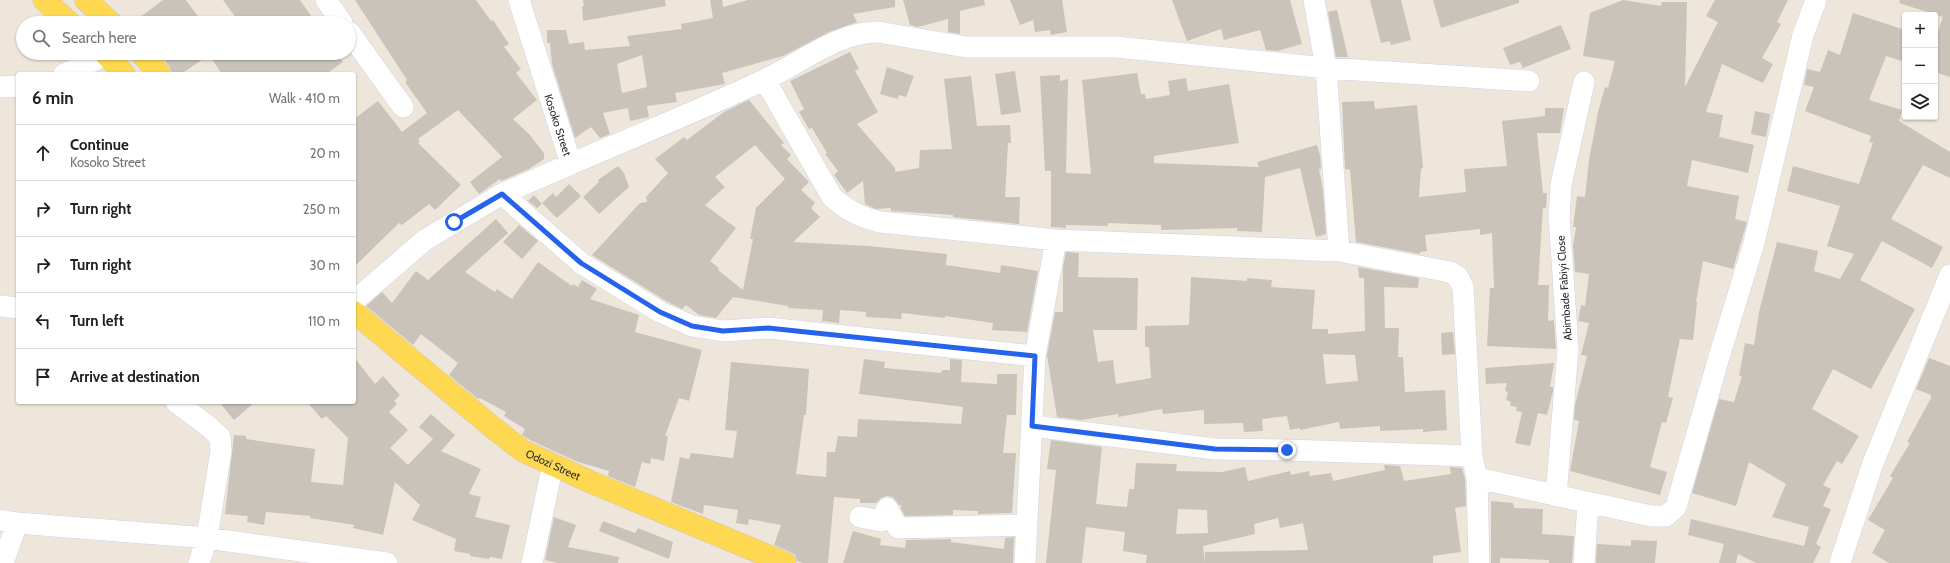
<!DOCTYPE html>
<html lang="en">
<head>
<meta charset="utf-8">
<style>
	body { margin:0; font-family:Cabin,sans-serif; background:#f6f6f6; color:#202124 }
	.controls { position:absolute; right:12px; top:12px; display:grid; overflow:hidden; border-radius:4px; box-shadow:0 1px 3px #0004 }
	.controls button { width:36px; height:36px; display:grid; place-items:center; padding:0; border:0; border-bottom:1px solid #e0e0e0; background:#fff; color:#202124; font:20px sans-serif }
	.stop { position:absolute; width:12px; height:12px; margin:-9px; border:3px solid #2563eb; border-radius:50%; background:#fff }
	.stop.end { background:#2563eb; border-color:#fff; box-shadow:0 1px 4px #0008 }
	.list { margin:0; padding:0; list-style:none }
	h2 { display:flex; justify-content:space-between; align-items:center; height:52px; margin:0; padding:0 16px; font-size:17px }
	h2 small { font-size:13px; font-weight:400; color:#757577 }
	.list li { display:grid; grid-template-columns:26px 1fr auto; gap:12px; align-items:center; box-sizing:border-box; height:56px; padding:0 16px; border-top:1px solid #e0e0e0 }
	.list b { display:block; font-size:15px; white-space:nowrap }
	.list p { margin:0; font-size:13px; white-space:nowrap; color:#757577 }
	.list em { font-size:13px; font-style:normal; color:#757577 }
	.icon { flex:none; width:22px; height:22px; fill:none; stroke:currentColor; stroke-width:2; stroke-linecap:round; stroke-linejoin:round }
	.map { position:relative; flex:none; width:1950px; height:563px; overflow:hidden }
	.search { position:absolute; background:#fff; box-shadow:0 1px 3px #0004; left:16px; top:16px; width:340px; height:44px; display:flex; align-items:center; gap:10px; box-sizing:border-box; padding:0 14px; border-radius:22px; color:#757577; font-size:15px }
	.panel { position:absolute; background:#fff; box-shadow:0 1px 3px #0004; left:16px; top:72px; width:340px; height:332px; border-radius:4px }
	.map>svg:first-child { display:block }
	.building { fill:#c9c3ba; fill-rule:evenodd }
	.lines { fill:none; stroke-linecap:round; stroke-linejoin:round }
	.minor-casing { stroke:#d0d3e4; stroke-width:22 }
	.major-casing { stroke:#c8c8c8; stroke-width:23 }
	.minor { stroke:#fff; stroke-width:21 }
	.major { stroke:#fdd850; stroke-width:22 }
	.route { stroke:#2563eb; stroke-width:5 }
	.labels { text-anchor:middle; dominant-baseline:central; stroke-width:4; stroke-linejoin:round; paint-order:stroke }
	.street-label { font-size:11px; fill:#2a2a2a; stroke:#fff }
</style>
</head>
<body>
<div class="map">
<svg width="1950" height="563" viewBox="0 0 1950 563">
	<rect width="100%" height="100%" fill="#eee6db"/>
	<!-- building -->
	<path class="building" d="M163 0H186L203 23H132Z
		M223 0H300L316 23H240Z
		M355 0H476L491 21 493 20 509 44 504 47 521 69 516 73 537 100 513 119 529 134 544 153V159L529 169 501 181 500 179 479 194 470 182 502 157 458 110 418 139 420 141 418 143 461 185 435 210 429 204 402 225 399 223 354 267V119L378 101 402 132 427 113 405 82 407 80Z
		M583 0H665L666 6 583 21 582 6H584Z
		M710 0H722L723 7 748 0H895V7L853 14 857 22 829 32 783 56 722 73 725 84 675 93 677 102 647 106 649 117 630 121 628 108 603 113 610 134 600 138 591 127 575 138 552 64 550 43H547V30H566L569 44 584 42 585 50 630 46 627 36 682 29 681 24 713 18ZM642 55 647 87 622 93 617 64Z
		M903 0H984L985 5 960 11V34L948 32V19L918 27 910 25Z
		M1010 0H1062L1067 32 1051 35 1050 30 1035 32 1033 20 1020 25Z
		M1172 0H1290L1302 44 1277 51 1266 50 1260 30 1224 40 1221 29 1187 41Z
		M1370 0H1401L1411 40 1391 45 1390 41 1381 43Z
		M1433 0H1519V3L1441 28Z
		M1623 0 1661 6 1662 2H1687L1685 87 1718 22 1706 16 1715 0H1788L1777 22 1781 24 1762 58 1773 64 1763 83 1722 64 1706 112 1723 115 1719 137 1754 145 1748 173 1692 160 1687 186 1739 196 1735 219 1747 222 1733 269 1703 261 1696 302H1697L1693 340 1680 339 1668 397 1673 398 1666 423 1662 422 1650 467 1667 472 1660 495 1570 471 1579 421 1574 420 1575 405 1587 356 1581 355 1589 323 1578 321 1581 305 1585 306 1589 274 1575 272 1573 246 1576 227H1573L1577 196 1585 197 1589 160 1598 112 1605 87 1608 88 1615 61 1583 56 1590 13Z
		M1900 0H1950V77L1935 72V40L1943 17 1899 3Z
		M1337 10 1348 57H1336L1328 12Z
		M1853 13 1905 30V62L1886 56 1869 100 1902 110 1899 121 1950 152V178L1923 165 1891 219 1943 247 1932 268 1882 241 1860 280 1915 309 1871 389 1833 369 1812 409 1859 436 1842 464 1837 461 1823 485 1831 489 1823 506 1831 509 1816 544 1821 547 1813 563H1756L1738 554 1736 563H1719L1724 544 1688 535 1691 519 1804 546 1809 527 1772 517 1786 484 1749 462 1736 506 1692 493 1719 399 1734 402 1742 376H1739L1745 343 1754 345 1759 312 1777 242 1818 251 1814 271 1840 279 1854 254 1827 246 1840 206 1787 191 1793 166 1859 184 1873 143 1869 142 1871 136 1805 111 1814 87 1804 85 1807 69 1820 72 1828 50 1840 55Z
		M1561 25 1571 49 1523 68 1520 62 1510 65 1503 48Z
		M850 52 859 69 855 71 878 112 857 124 895 168V172L919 168 920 150 952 149 944 79 971 76 977 126 1010 125 1011 143H1008L1005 197H1020L1019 224 953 217V215L891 211V208L876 209 865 204 863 181 847 193 834 175 838 171 825 154 827 153 812 128 809 129 799 112 804 109 790 81Z
		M159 53H336L343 62 326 74H222L209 55 181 74H173L169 66Z
		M887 67 914 76 906 97 899 95 898 99 880 94Z
		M1015 71 1021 112 1001 115 995 74Z
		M1137 73 1141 94H1145L1146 99 1170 95 1168 81 1186 78 1188 91 1229 84 1239 143 1154 156V163L1259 167 1257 162 1317 145 1320 155 1321 169H1319L1323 190 1326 234 1316 237 1300 168 1265 177 1262 232 1237 231V228L1161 230V225L1108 223V226L1066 225V228L1051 227V171H1045L1040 76 1060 75V81L1068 79 1066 173 1091 174 1082 80Z
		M749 100 784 143 781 145 791 155 787 159 809 182 801 190 815 203 811 208 820 217 793 242 869 246 947 254 946 265 1000 273 1001 265 1038 271 1027 332 992 330 993 323 945 316V318L902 313 901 319 866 317V312L840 310 839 323 822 321 823 310 788 308V306L733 297 716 318 699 315 686 305 682 309 666 301 592 255 640 203 647 202 646 197 668 173 655 159 684 137 687 140 724 112ZM755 145 785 179 756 208 750 239H753L743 290 718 270 719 268 710 261 736 228 705 205 725 187 715 177Z
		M1374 101 1375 109 1417 105 1423 168 1421 169 1419 197 1466 192 1464 169 1507 166 1502 121 1545 116V108H1564L1560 133H1537L1543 193H1547L1546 208H1543L1538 285H1549L1548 321 1554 320 1556 349 1487 346 1490 288H1494L1492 233 1480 235V229L1425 235 1427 251 1420 252V254L1356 242 1350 170 1345 169 1342 102Z
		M1755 111 1770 114 1766 137 1751 134Z
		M618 166 624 173 629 187 599 214 583 197 599 182 598 180Z
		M569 184 581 196 557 218 542 203 553 193 556 197Z
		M534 195 542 204 537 208 528 201Z
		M496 219 508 233 465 272 495 292 497 289 512 299 538 262 572 286 573 284 578 287 582 280 597 289 590 299 639 315 635 332 702 350 689 401 679 398 665 436H668L664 461 651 458 650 464 642 462 635 487 608 476 609 471 578 462 530 440 522 435 525 429 504 416 506 412 480 398 478 399 449 375 458 363 421 334 413 345 366 306 382 292 392 303 416 271 428 280Z
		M519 225 538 241 522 259 503 242Z
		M1066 252 1079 253 1078 277 1138 278 1137 330H1093L1098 362 1113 360 1116 384 1151 378 1149 347H1145V326L1189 325 1191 277 1247 281V278L1272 280 1271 287 1315 290 1312 329H1328V334L1365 331 1364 278H1359L1358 267 1419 278 1418 288 1384 287 1385 328H1399L1398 357H1403L1405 392 1445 390 1447 430 1423 432V429L1380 431V426L1340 429 1339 422 1300 430V428L1290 430 1287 416 1262 419 1263 431 1244 432 1243 423 1204 424V410L1163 414 1162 409 1118 417V414L1081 420 1057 417 1047 355 1055 312H1063V267ZM1323 354 1355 355 1358 381 1326 384Z
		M1453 332 1455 354 1442 355 1441 333Z
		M354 357 375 384 383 376 400 395 394 401 397 404 389 412 408 430 390 448 408 465 433 439 419 427 431 414 455 435 441 451 481 469 469 494 481 497 475 517 510 525 502 559 490 557 489 559 470 556V554L454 551 456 539 412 520 420 505 395 482 383 535 353 528 354 525 310 518V516L266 512 264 525 247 522 248 516 225 514 234 435 246 436V439L315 449 311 482 343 485 348 438 326 416 322 419 307 402H354Z
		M1929 358 1950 366V563H1889L1872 553 1885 530 1868 520 1893 478 1890 476 1910 443 1907 442 1931 398V395L1916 389Z
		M864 359 885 362 884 368 941 373 942 370H950V359L962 360 961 382 997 384V374H1017L1016 415H1007L1003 453H1016L1012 513 978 514V511L953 510V515L905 516 901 509V505H899L893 497 887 496 881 498 876 503H860V499L834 497 828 563H803L797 561 795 555 790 552 774 545 781 525 749 519 748 525 736 523 738 510 704 505 703 514 671 502 680 457 689 459 691 453 733 458 737 431 725 430 731 362 809 369 806 415H804L796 474 826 477 827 452H835L838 436 857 437 858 419 961 424 963 407 859 394Z
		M1554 363 1550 387H1553V391L1547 415 1538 413 1530 446 1515 443 1522 412 1516 411 1517 407 1510 406 1511 402 1506 400 1508 392 1505 391 1507 383 1486 384 1485 368Z
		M219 402H255L234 420Z
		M1051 440 1102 447 1096 504 1127 507 1129 489H1134L1136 463 1177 464 1176 471 1222 472 1245 467 1248 481 1290 471 1291 475 1309 471 1310 476 1331 473 1333 481 1385 470 1384 465 1400 466 1404 481 1451 474 1450 467 1462 468 1465 479 1466 506 1455 508 1461 552 1433 556V563H1205V552L1308 550 1303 523 1280 528 1278 518 1254 524 1255 534 1203 546 1205 563H1146L1147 555 1123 551 1125 532 1086 527 1082 563H1046L1056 470 1047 469ZM1178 509 1207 510 1208 533 1176 534Z
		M1491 501 1513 503 1514 508 1543 509 1542 534 1574 536 1572 563H1549V560L1500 558V563H1491Z
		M554 517 576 525 568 547 619 557 618 563H557L545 560Z
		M603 521 635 533 638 528 673 542 669 559 599 531Z
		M853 531 881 539 880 545 905 548 906 540 951 539V542L1004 549 1005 538 1014 537 1013 563H843Z
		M1631 540 1657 541 1655 563H1596L1597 544 1631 546Z"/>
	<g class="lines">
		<!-- minor casing -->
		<g class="minor-casing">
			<path id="minor" d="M326 0 342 23
				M1314 0 1326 68 1339 251
				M349 32 403 107
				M64 74 107 55
				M765 80 832 197C848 211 860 217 880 222L1056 240 1339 251 1450 272 1458 277 1463 287 1472 456 1477 478 1479 563
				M0 87 18 86
				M571 164C635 136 701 110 764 80 799 64 839 31 878 32L966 47H1116L1326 68 1529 81
				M502 194 581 263 660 312 692 326 723 331 768 328 1035 356
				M354 301 425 240 502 194 571 164 519 0
				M0 306 18 308
				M176 402 208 426 220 437 221 451 207 538 199 563
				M1032 426 1215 449 1287 450 1472 456
				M1477 478 1651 516H1666L1676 507 1719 357 1754 243 1803 35 1816 0
				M1556 496 1568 349 1559 216 1561 185 1584 82
				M860 517 881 521 887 508 898 528 1027 525
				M0 520 17 523 207 538 387 563
				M3 563 17 523
				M532 563 553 464
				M1025 563 1035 356 1056 240
				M1584 563 1588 503
				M1840 563 1873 463 1950 275"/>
		</g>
		<!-- major casing -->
		<g class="major-casing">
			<g id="major">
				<path d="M44 0 70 23"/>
				<path d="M86 0 111 23"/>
				<path d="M105 53 124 74"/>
				<path d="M141 53 160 74"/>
				<path id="s1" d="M354 312 491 426 523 451 593 483 785 563"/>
			</g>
		</g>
		<!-- minor -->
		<use href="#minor" class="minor"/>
		<!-- major -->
		<use href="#major" class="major"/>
	</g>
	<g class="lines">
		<!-- route -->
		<path class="route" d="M454 222 502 194 581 263 660 312 692 326 723 331 768 328 1035 356 1032 426 1215 449 1287 450"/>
	</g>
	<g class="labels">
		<!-- street labels -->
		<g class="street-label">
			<text transform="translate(558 125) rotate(72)">Kosoko Street</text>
			<text transform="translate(1564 288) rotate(-94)">Abimbade Fabiyi Close</text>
			<text stroke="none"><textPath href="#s1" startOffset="252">Odozi Street</textPath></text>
		</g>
	</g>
</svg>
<div class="controls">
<button>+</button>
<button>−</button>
<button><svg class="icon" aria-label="layers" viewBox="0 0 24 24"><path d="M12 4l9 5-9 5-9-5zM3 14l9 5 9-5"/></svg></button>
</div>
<div class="stop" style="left:454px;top:222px"></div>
<div class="stop end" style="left:1287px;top:450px"></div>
<div class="search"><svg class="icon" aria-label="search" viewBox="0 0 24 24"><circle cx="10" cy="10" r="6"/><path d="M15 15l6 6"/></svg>Search here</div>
<section class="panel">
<h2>6 min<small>Walk · 410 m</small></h2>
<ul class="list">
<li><svg class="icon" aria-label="ahead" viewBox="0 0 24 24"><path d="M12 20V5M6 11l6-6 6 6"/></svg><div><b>Continue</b><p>Kosoko Street</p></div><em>20 m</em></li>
<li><svg class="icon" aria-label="right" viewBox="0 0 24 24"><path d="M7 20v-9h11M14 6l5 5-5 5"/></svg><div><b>Turn right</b></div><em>250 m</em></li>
<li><svg class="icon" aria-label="right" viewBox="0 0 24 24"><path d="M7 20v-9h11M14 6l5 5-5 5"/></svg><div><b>Turn right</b></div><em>30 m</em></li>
<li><svg class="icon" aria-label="left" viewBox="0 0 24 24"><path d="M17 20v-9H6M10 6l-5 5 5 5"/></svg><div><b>Turn left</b></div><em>110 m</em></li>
<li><svg class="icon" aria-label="arrive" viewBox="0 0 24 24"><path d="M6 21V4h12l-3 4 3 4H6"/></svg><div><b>Arrive at destination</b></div></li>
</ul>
</section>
</div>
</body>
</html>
